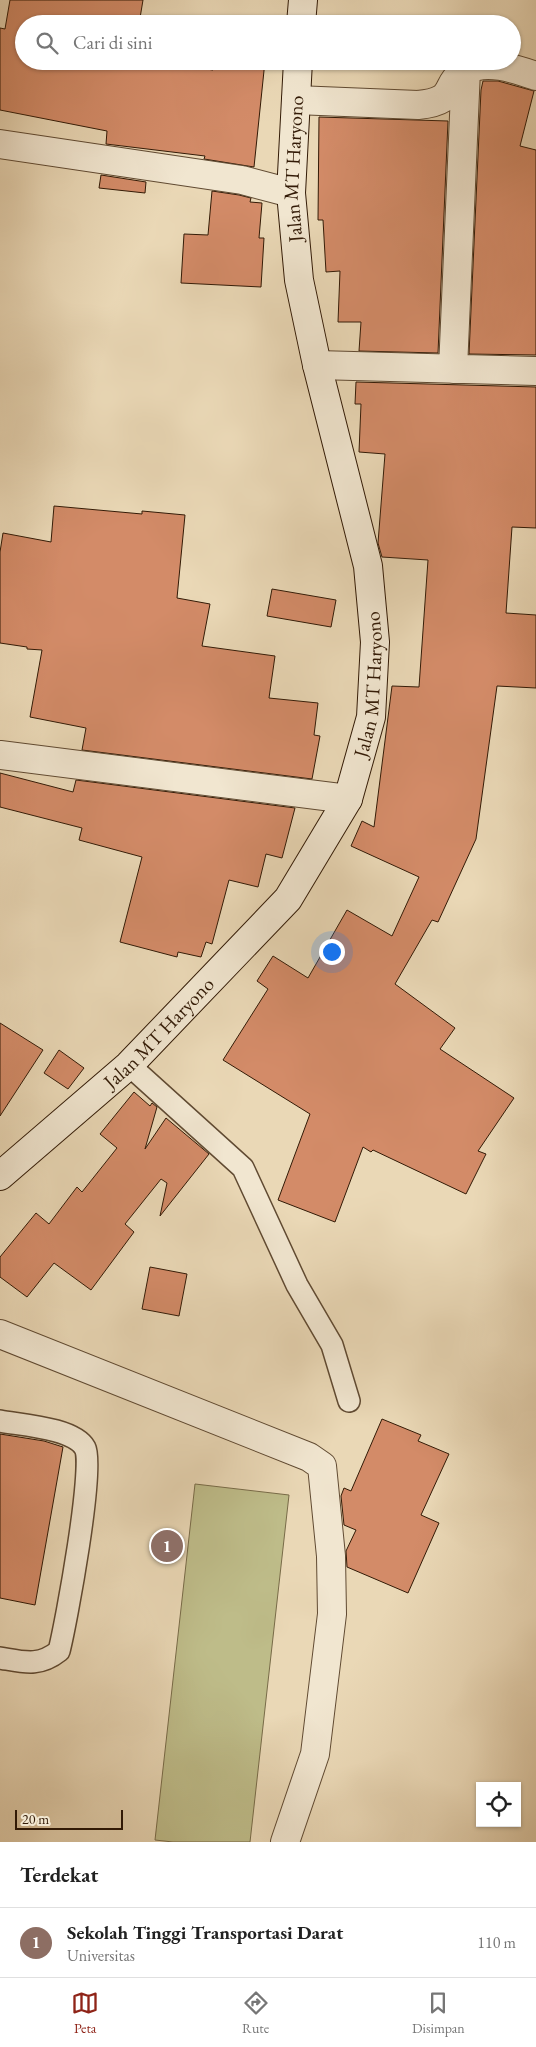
<!DOCTYPE html>
<html lang="id">
<head>
<meta charset="utf-8">
<style>
	body { margin:0; font-family:"EB Garamond",serif; background:#f6f6f6; color:#222 }
	.controls { position:absolute; right:15px; bottom:15px; display:grid; overflow:hidden; border-radius:0px; box-shadow:0 1px 4px #0004 }
	.controls button { width:45px; height:45px; display:grid; place-items:center; padding:0; border:0; border-bottom:1px solid #e0e0e0; background:#fff; color:#222; font:25px sans-serif }
	.scale { position:absolute; left:15px; bottom:12px; width:108px; box-sizing:border-box; padding-left:5px; border:2px solid #321a06; border-top:0; font-size:14px; line-height:18px; white-space:nowrap; color:#321a06; -webkit-text-stroke:4px #f1e6d0; paint-order:stroke }
	.you { position:absolute; left:331px; top:951px; width:18px; height:18px; margin:-12px; border:4px solid #fff; border-radius:50%; background:#1a73e8; box-shadow:0 0 0 8px #1a73e833 }
	.badge { display:grid; place-items:center; width:32px; height:32px; border-radius:50%; background:#8f2418; color:#fff; font-size:16px; font-weight:700 }
	.pin { position:absolute; translate:-50% -50%; border:2px solid #fff; box-shadow:0 1px 5px #0006 }
	.list { margin:0; padding:0; list-style:none }
	h2 { display:flex; justify-content:space-between; align-items:center; height:65px; margin:0; padding:0 20px; font-size:21px }
	h2 small { font-size:16px; font-weight:400; color:#767676 }
	.list li { display:grid; grid-template-columns:32px 1fr auto; gap:15px; align-items:center; box-sizing:border-box; height:70px; padding:0 20px; border-top:1px solid #e0e0e0 }
	.list b { display:block; font-size:19px; white-space:nowrap }
	.list p { margin:0; font-size:16px; white-space:nowrap; color:#767676 }
	.list em { font-size:16px; font-style:normal; color:#767676 }
	.icon { flex:none; width:28px; height:28px; fill:none; stroke:currentColor; stroke-width:2; stroke-linecap:round; stroke-linejoin:round }
	.map { position:relative; flex:none; width:536px; height:1842px; overflow:hidden }
	.search { position:absolute; background:#fff; box-shadow:0 1px 4px #0004; left:15px; right:15px; top:15px; height:55px; display:flex; align-items:center; gap:12px; box-sizing:border-box; padding:0 18px; border-radius:28px; color:#767676; font-size:19px }
	.sheet { height:135px; background:#fff }
	nav { display:flex; justify-content:space-around; align-items:center; box-sizing:border-box; height:70px; border-top:1px solid #e0e0e0; background:#fff; font-size:14px; color:#767676 }
	nav a { display:grid; justify-items:center; gap:2px }
	nav .on { color:#8f2418 }
	.map>svg:first-child { display:block }
	.green { fill:#bebc89; stroke:#786b48 }
	.building { fill:#d38b68; stroke:#321a06 }
	.lines { fill:none; stroke-linecap:round; stroke-linejoin:round }
	.lane-casing { stroke:#604a32; stroke-width:24 }
	.street-casing { stroke:#604a32; stroke-width:30 }
	.secondary-casing { stroke:#321a06; stroke-width:30 }
	.lane { stroke:#f1e6d0; stroke-width:21 }
	.street { stroke:#f1e6d0; stroke-width:28 }
	.secondary { stroke:#f1e6d0; stroke-width:28 }
	.labels { text-anchor:middle; dominant-baseline:central; stroke-width:4; stroke-linejoin:round; paint-order:stroke }
	.street-label { font-size:20px; fill:#321a06; stroke:#f1e6d0 }
</style>
</head>
<body>
<div class="map">
<svg width="536" height="1842" viewBox="0 0 536 1842">
	<rect width="100%" height="100%" fill="#ead8b6"/>
	<filter id="stains"><feTurbulence type="fractalNoise" baseFrequency=".004" numOctaves="4"/><feColorMatrix values="0 0 0 0 .2 0 0 0 0 .09 0 0 0 0 .02 0 0 0 .5 -.17"/></filter>
	<radialGradient id="worn" r=".72"><stop offset=".6" stop-color="#630" stop-opacity="0"/><stop offset="1" stop-color="#630" stop-opacity=".3"/></radialGradient>
	<!-- green -->
	<path class="green" d="M195 1484 289 1495 250 1842H173L155 1840Z"/>
	<!-- building -->
	<path class="building" d="M10 0H143L139 24H24V61H153L213 70 214 61H265L254 167 204 159 205 156 106 144 107 131 0 110V28L5 29Z
		M483 81H498L534 91 520 146 536 150V355L469 354 481 90Z
		M319 117 448 121 438 353 359 351 361 322H338L340 271 326 272 323 220H318Z
		M101 175 146 182 145 193 99 188Z
		M212 191 239 195 251 198 250 202 262 203 259 238H264L261 287 181 283 184 234 208 235Z
		M356 382 536 387V528L512 527 506 613 536 615V688L497 686 476 839 438 922 432 920 395 984 455 1028 440 1049 514 1098 478 1151 486 1154 466 1194 373 1150 371 1152 363 1147 335 1222 278 1200 310 1114 223 1060 268 989 257 981 273 956 308 978 347 910 392 936 419 877 351 846 362 821 374 827 392 686 419 687 428 560 382 557 378 543 385 454 359 452 361 404H355Z
		M54 506 142 514V511L185 515 177 598 210 604 202 646 275 656 269 698 318 703 314 735 320 736 312 779 82 750 86 728 30 717 42 650 27 649V647L0 643V552L3 533 51 542Z
		M272 589 336 600 331 627 267 616Z
		M0 773 73 792 76 780 295 808 282 858 266 854 258 887 229 880 212 944 206 942 201 957 178 952 177 957 120 942 142 857 79 840 82 828 0 807Z
		M0 1023 43 1050 0 1116Z
		M59 1050 84 1068 68 1089 44 1073Z
		M134 1092 150 1106 152 1103 157 1107 145 1149 166 1118 209 1154 160 1216 167 1183 161 1179 125 1224 134 1232 91 1290 54 1263 27 1297 0 1277V1257L36 1213 49 1224 77 1187 82 1192 117 1148 100 1134Z
		M150 1267 187 1274 179 1316 142 1309Z
		M382 1419 421 1435 418 1441 449 1454 421 1515 439 1523 408 1593 347 1567 346 1551 356 1530 344 1525 341 1496 344 1488 351 1491Z
		M0 1434 44 1441 63 1447 35 1605 0 1598Z"/>
	<g class="lines">
		<!-- lane casing -->
		<g class="lane-casing">
			<path id="lane" d="M129 1065 243 1168 297 1285 332 1345 349 1401
				M0 1421C21 1425 74 1428 85 1448 95 1466 66 1624 59 1651 39 1667 24 1662 0 1658"/>
		</g>
		<!-- street casing -->
		<g class="street-casing">
			<path id="street" d="M296 100 418 105C459 101 442 86 465 71 485 58 516 69 536 76
				M0 144 242 180 291 193
				M317 365 536 371
				M453 369 466 70
				M0 755 348 799
				M0 1334 309 1457 322 1466 331 1556 332 1614 315 1754 285 1842"/>
		</g>
		<!-- secondary casing -->
		<g class="secondary-casing">
			<g id="secondary">
				<path d="M301 24 303 0"/>
				<path id="s1" d="M0 1176 129 1065 288 899 348 799 371 717 375 642 368 566 317 365 299 280 291 193 298 61"/>
			</g>
		</g>
		<!-- lane -->
		<use href="#lane" class="lane"/>
		<!-- street -->
		<use href="#street" class="street"/>
		<!-- secondary -->
		<use href="#secondary" class="secondary"/>
	</g>
	<g class="labels">
		<!-- street labels -->
		<g class="street-label">
			<text stroke="none"><textPath href="#s1" startOffset="1159">Jalan MT Haryono</textPath></text>
			<text stroke="none"><textPath href="#s1" startOffset="634">Jalan MT Haryono</textPath></text>
			<text stroke="none"><textPath href="#s1" startOffset="214">Jalan MT Haryono</textPath></text>
		</g>
	</g>
	<rect width="100%" height="100%" filter="url(#stains)"/>
	<rect width="100%" height="100%" fill="url(#worn)"/>
</svg>
<div class="controls">
<button><svg class="icon" aria-label="locate" viewBox="0 0 24 24"><circle cx="12" cy="12" r="6"/><path d="M12 2v4M12 18v4M2 12h4M18 12h4"/></svg></button>
</div>
<div class="scale">20 m</div>
<div class="you"></div>
<div class="pin badge" style="left:167px;top:1546px;background:#8d6e63">1</div>
<div class="search"><svg class="icon" aria-label="search" viewBox="0 0 24 24"><circle cx="10" cy="10" r="6"/><path d="M15 15l6 6"/></svg>Cari di sini</div>
</div>
<section class="sheet">
<h2>Terdekat<small></small></h2>
<ul class="list">
<li><span class="badge" style="background:#8d6e63">1</span><div><b>Sekolah Tinggi Transportasi Darat</b><p>Universitas</p></div><em>110 m</em></li>
</ul>
</section>
<nav>
<a class="on"><svg class="icon" aria-label="map" viewBox="0 0 24 24"><path d="M3 6l6-2 6 2 6-2v14l-6 2-6-2-6 2zM9 4v14M15 6v14"/></svg>Peta</a>
<a><svg class="icon" aria-label="directions" viewBox="0 0 24 24"><path d="M12 3l9 9-9 9-9-9zM9 14v-3h6M13 9l2 2-2 2"/></svg>Rute</a>
<a><svg class="icon" aria-label="saved" viewBox="0 0 24 24"><path d="M7 4h10v16l-5-4-5 4z"/></svg>Disimpan</a>
</nav>
</body>
</html>
